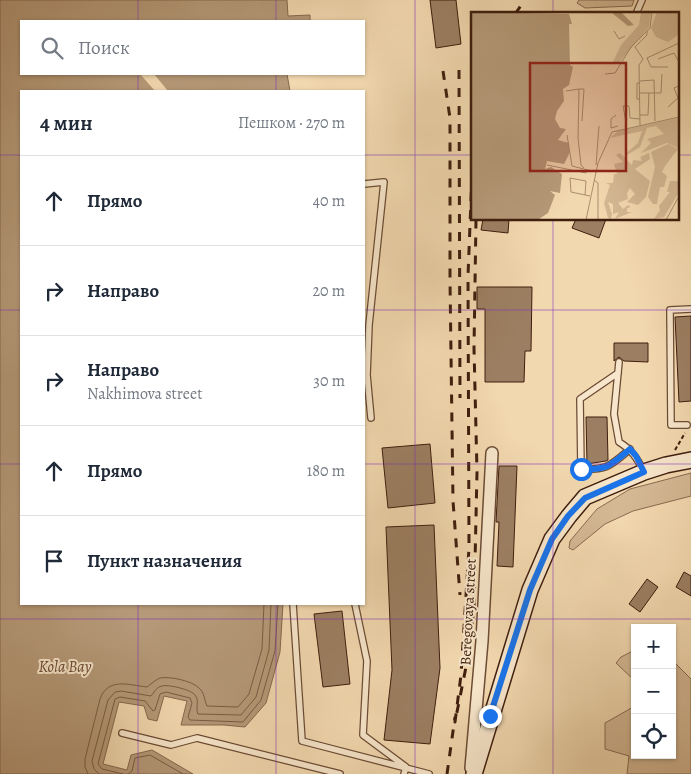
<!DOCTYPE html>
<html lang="ru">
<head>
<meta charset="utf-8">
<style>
	body { margin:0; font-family:Alegreya,serif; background:#f2f2f3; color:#1f2937 }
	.controls { position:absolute; right:15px; bottom:15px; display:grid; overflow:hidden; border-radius:0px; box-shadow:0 1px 4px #0004 }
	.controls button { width:45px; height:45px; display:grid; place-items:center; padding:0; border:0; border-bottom:1px solid #e0e1e3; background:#fff; color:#1f2937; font:25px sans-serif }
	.stop { position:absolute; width:15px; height:15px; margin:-11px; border:4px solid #1a73e8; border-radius:50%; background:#fff }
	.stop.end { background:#1a73e8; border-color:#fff; box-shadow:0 1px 5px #0008 }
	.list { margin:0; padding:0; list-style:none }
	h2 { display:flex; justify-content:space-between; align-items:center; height:65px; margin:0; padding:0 20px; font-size:21px }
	h2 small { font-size:16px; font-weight:400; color:#747a83 }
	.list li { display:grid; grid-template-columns:32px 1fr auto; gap:15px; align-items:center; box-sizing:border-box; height:90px; padding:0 20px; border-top:1px solid #e0e1e3 }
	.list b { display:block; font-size:19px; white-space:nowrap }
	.list p { margin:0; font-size:16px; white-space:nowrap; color:#747a83 }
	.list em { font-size:16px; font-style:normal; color:#747a83 }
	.icon { flex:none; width:28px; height:28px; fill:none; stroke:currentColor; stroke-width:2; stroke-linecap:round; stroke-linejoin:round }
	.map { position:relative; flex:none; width:691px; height:774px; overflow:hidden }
	.search { position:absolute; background:#fff; box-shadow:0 1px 4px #0004; left:20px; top:20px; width:345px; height:55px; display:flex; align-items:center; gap:12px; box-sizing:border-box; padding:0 18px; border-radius:0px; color:#747a83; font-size:19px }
	.panel { position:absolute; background:#fff; box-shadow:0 1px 4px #0004; left:20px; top:90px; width:345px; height:515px; border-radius:0px }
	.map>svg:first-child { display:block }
	.green { fill:#d4b894; stroke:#8a6b51 }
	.water { fill:#b59978; stroke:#86684e }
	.pier { fill:#f2d8af }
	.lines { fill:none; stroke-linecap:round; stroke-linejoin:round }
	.shore { stroke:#7a5c43; stroke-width:1 }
	.building { fill:#9c7f62; stroke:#3f1e0e }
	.lane-casing { stroke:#6c4c36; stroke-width:8 }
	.street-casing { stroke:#6c4c36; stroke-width:14 }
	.secondary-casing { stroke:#3f1e0e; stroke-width:18 }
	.path { stroke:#3f1e0e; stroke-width:2; stroke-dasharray:4 2.5; stroke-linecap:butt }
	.lane { stroke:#f7e6cb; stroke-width:5.5 }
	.street { stroke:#f7e6cb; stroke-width:11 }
	.secondary { stroke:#f7e6cb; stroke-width:15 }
	.rail { stroke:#3f1e0e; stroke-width:3; stroke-dasharray:9 9; stroke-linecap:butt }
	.route { stroke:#1a73e8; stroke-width:6 }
	.grid { fill:none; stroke:#7b2cbf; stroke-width:1; stroke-opacity:0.55 }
	.labels { text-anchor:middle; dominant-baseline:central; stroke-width:4; stroke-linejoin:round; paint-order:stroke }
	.street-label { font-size:15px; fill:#3f1e0e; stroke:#f7e6cb }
	.water-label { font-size:16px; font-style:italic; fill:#684933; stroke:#f7e6cb }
	.inset-road { fill:none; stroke:#aa8e6f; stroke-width:1 }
	.view { fill:#8f2418; fill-opacity:0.15; stroke:#8f2418; stroke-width:2.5 }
	.inset-edge { fill:none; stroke:#3f1e0e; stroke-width:2.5 }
</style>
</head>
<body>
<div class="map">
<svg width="691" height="774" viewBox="0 0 691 774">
	<rect width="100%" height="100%" fill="#f2d8af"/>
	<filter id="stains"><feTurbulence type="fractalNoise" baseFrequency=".004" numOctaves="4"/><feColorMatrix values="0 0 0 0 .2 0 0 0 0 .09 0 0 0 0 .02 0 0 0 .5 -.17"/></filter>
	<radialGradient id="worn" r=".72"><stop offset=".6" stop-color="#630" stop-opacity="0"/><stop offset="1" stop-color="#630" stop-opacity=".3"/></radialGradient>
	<!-- green -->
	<path class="green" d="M579 0H634L632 6 585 8 577 3Z
		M691 473V496L633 511 605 524 573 550 569 548 570 541 597 509 630 489Z
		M635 650V681L616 663 621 657Z
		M672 660 691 679V774H627L629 756 605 749V723L635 706V755H672Z"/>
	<!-- water -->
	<path class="water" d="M0 0H287L288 16 310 15V21H21V74H287L290 91H21V604H283L280 652 266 703 245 727 224 725H181L187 701 164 696 157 721 148 719 144 706 119 702 103 764 127 770 131 755 152 750 193 774H0Z"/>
	<!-- pier -->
	<path class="pier" d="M140 74H154L168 91H155Z"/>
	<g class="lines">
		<!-- shore -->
		<path class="shore" d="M88 774 85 767V759L100 699C108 677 129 685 147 687 151 684 155 680 160 678 170 676 192 681 199 688 205 693 204 700 207 706L238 707 249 694 262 649 264 604
			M99 774 94 769 92 761 108 700 115 692 121 691 151 696C154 693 156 687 162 686 168 684 192 690 195 695 200 701 195 708 198 714L241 715 256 697 269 650 271 604
			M123 774 102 769 98 764 115 699 120 697 145 701 153 711 155 710 160 694 166 692 190 698 192 703 188 717 190 720 243 722 261 700 275 651 278 604
			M128 774 132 771 135 758 150 755 183 774"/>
	</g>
	<!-- building -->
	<path class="building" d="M430 0H456L461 44 436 48Z
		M483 219H509L508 233 481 230Z
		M576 219H606L599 238 572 228Z
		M477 287H532L531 351H525L524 382H485V309H477Z
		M691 316V401L679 402 675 317Z
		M614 343H648V362L624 361 619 357 614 361Z
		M586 417H607L608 460 606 461 587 464Z
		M430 444 435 503 388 508 382 448Z
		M499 466H517L513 567 497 566 499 522H496Z
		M434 525 440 668 430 744 384 740 392 670 386 527Z
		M684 572 691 576V596L676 587Z
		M647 579 658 587 640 612 629 604Z
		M342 611 350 684 323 687 314 614Z"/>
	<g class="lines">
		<!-- lane casing -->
		<g class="lane-casing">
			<path id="lane" d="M636 14 642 0
				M364 184 384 182 369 325 367 375 371 418
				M619 362 614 414 619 442C632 450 637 458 644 472
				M618 373 580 399 581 469C608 470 610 466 630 449
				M687 425H671L670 310 691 309
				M293 604 302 741 429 774
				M355 604 367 661 363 735 406 767 404 774
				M122 733 171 745 197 738 340 774"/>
		</g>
		<!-- street casing -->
		<g class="street-casing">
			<path id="street" d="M471 768 482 641 492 453"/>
		</g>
		<!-- secondary casing -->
		<g class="secondary-casing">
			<path id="secondary" d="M474 774 530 590 552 539 569 516 585 497 644 472 666 465 691 460"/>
		</g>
		<!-- path -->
		<path class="path" d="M675 450 685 433"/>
		<!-- lane -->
		<use href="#lane" class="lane"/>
		<!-- street -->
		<use href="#street" class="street"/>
		<!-- secondary -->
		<use href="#secondary" class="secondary"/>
		<!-- rail -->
		<path class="rail" d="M515 14 525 0
			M459 70 460 398
			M443 71 450 118V280L453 501 460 595
			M472 174 468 276 469 548 461 675 455 722 468 657 474 607 477 472 474 348 476 219
			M447 774 455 717"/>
	</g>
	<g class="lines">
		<!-- route -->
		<path class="route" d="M490 716 530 590 552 539 568 516 585 498 644 472 636 456 630 449C610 466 608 470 581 469"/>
	</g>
	<!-- grid -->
	<path class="grid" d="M138 0V21M276 0V21M415 0V774M553 0V14M138 74V91M276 74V91M0 155H21M364 155H472M677 155H691M553 219V774M0 310H21M364 310H691M0 464H21M364 464H691M138 604V774M276 604V774M0 619H691"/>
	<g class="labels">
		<!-- street labels -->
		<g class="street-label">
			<text transform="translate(468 612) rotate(-87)">Beregovaya street</text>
		</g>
		<!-- water labels -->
		<g class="water-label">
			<text x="65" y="667">Kola Bay</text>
		</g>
	</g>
	<!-- overview -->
	<g transform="translate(471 12)">
		<rect width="208" height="208" fill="#f2d8af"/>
		<path d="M170 0H180L178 15 147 52H141L150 33 168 13ZM186 0H207V23L197 30 185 25 180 16ZM207 106V136L196 131 170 141 180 131 176 127 193 122 185 114 176 116 169 135 156 143 155 141 167 131 171 119 139 126 147 119ZM197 132 207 137 194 154 191 160 196 164 193 175H189L186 192H182L177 185 184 155 180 140ZM149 141 161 153 162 148 171 149 169 145 178 141 179 147 164 157 179 169 175 185 167 193 156 190 164 182 159 176 156 181 157 187 147 191 152 197 157 193 160 195 156 196V200H161L144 207 148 200 142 202V192L137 190 141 202 140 207 137 206 133 191 139 173 135 171H142L143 162H146L143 152 152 150 145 143ZM199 169H207V182L193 205 183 207 189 198 188 194 199 180H196Z" fill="#d4b894"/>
		<path d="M0 0 98 2 101 12H98L99 53 102 55 98 73 92 77 93 89 86 99 84 107 89 116 95 117 87 128 98 131V142L93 152 76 149 74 157 80 155 91 162 89 181 79 179 84 183 77 201 68 207H0ZM140 0H150L163 13 157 14Z" fill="#b59978"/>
		<path class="inset-road" d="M143 19 148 27 154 24M187 47 203 41 208 50M197 55H180L176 46 208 31M134 62 144 61 160 35 179 16 181 0M169 69 183 68 184 109M169 71H166V87H169M108 77H113L111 109M95 79 108 77 107 126 110 153 113 156M169 81H190L191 62M197 95 207 86 203 76 208 74M145 103 140 107V116L147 114M169 103H177L178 81M155 110 152 94H158L159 106 169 107M169 113 168 53 172 47 164 35 176 23V19M96 123 101 154 125 160M76 153 115 161 116 158M125 153 128 114M123 168 127 171V208M114 183 115 169 99 166 100 180 119 184M115 208 127 151 141 120 208 105M195 208 208 184"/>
		<path class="view" d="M59 51H155V159H59Z"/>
		<rect width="208" height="208" class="inset-edge"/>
	</g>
	<rect width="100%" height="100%" filter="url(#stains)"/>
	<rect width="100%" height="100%" fill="url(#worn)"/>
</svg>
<div class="controls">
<button>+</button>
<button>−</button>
<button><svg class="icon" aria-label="locate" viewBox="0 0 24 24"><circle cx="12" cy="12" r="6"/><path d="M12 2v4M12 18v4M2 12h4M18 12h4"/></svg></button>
</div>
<div class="stop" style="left:581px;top:469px"></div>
<div class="stop end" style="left:490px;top:716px"></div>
<div class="search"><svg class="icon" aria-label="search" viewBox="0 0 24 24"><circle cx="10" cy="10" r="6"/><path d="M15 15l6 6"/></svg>Поиск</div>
<section class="panel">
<h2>4 мин<small>Пешком · 270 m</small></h2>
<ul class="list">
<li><svg class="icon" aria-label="ahead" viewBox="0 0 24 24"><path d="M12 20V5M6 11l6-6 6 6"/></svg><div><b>Прямо</b></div><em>40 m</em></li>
<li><svg class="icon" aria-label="right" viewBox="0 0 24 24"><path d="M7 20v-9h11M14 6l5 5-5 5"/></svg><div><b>Направо</b></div><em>20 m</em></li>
<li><svg class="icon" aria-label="right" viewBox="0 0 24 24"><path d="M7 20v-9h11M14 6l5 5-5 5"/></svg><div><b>Направо</b><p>Nakhimova street</p></div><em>30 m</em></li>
<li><svg class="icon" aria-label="ahead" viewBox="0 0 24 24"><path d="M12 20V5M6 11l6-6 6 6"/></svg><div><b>Прямо</b></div><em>180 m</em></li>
<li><svg class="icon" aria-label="arrive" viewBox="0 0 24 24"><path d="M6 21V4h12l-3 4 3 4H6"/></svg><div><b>Пункт назначения</b></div></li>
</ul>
</section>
</div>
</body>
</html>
